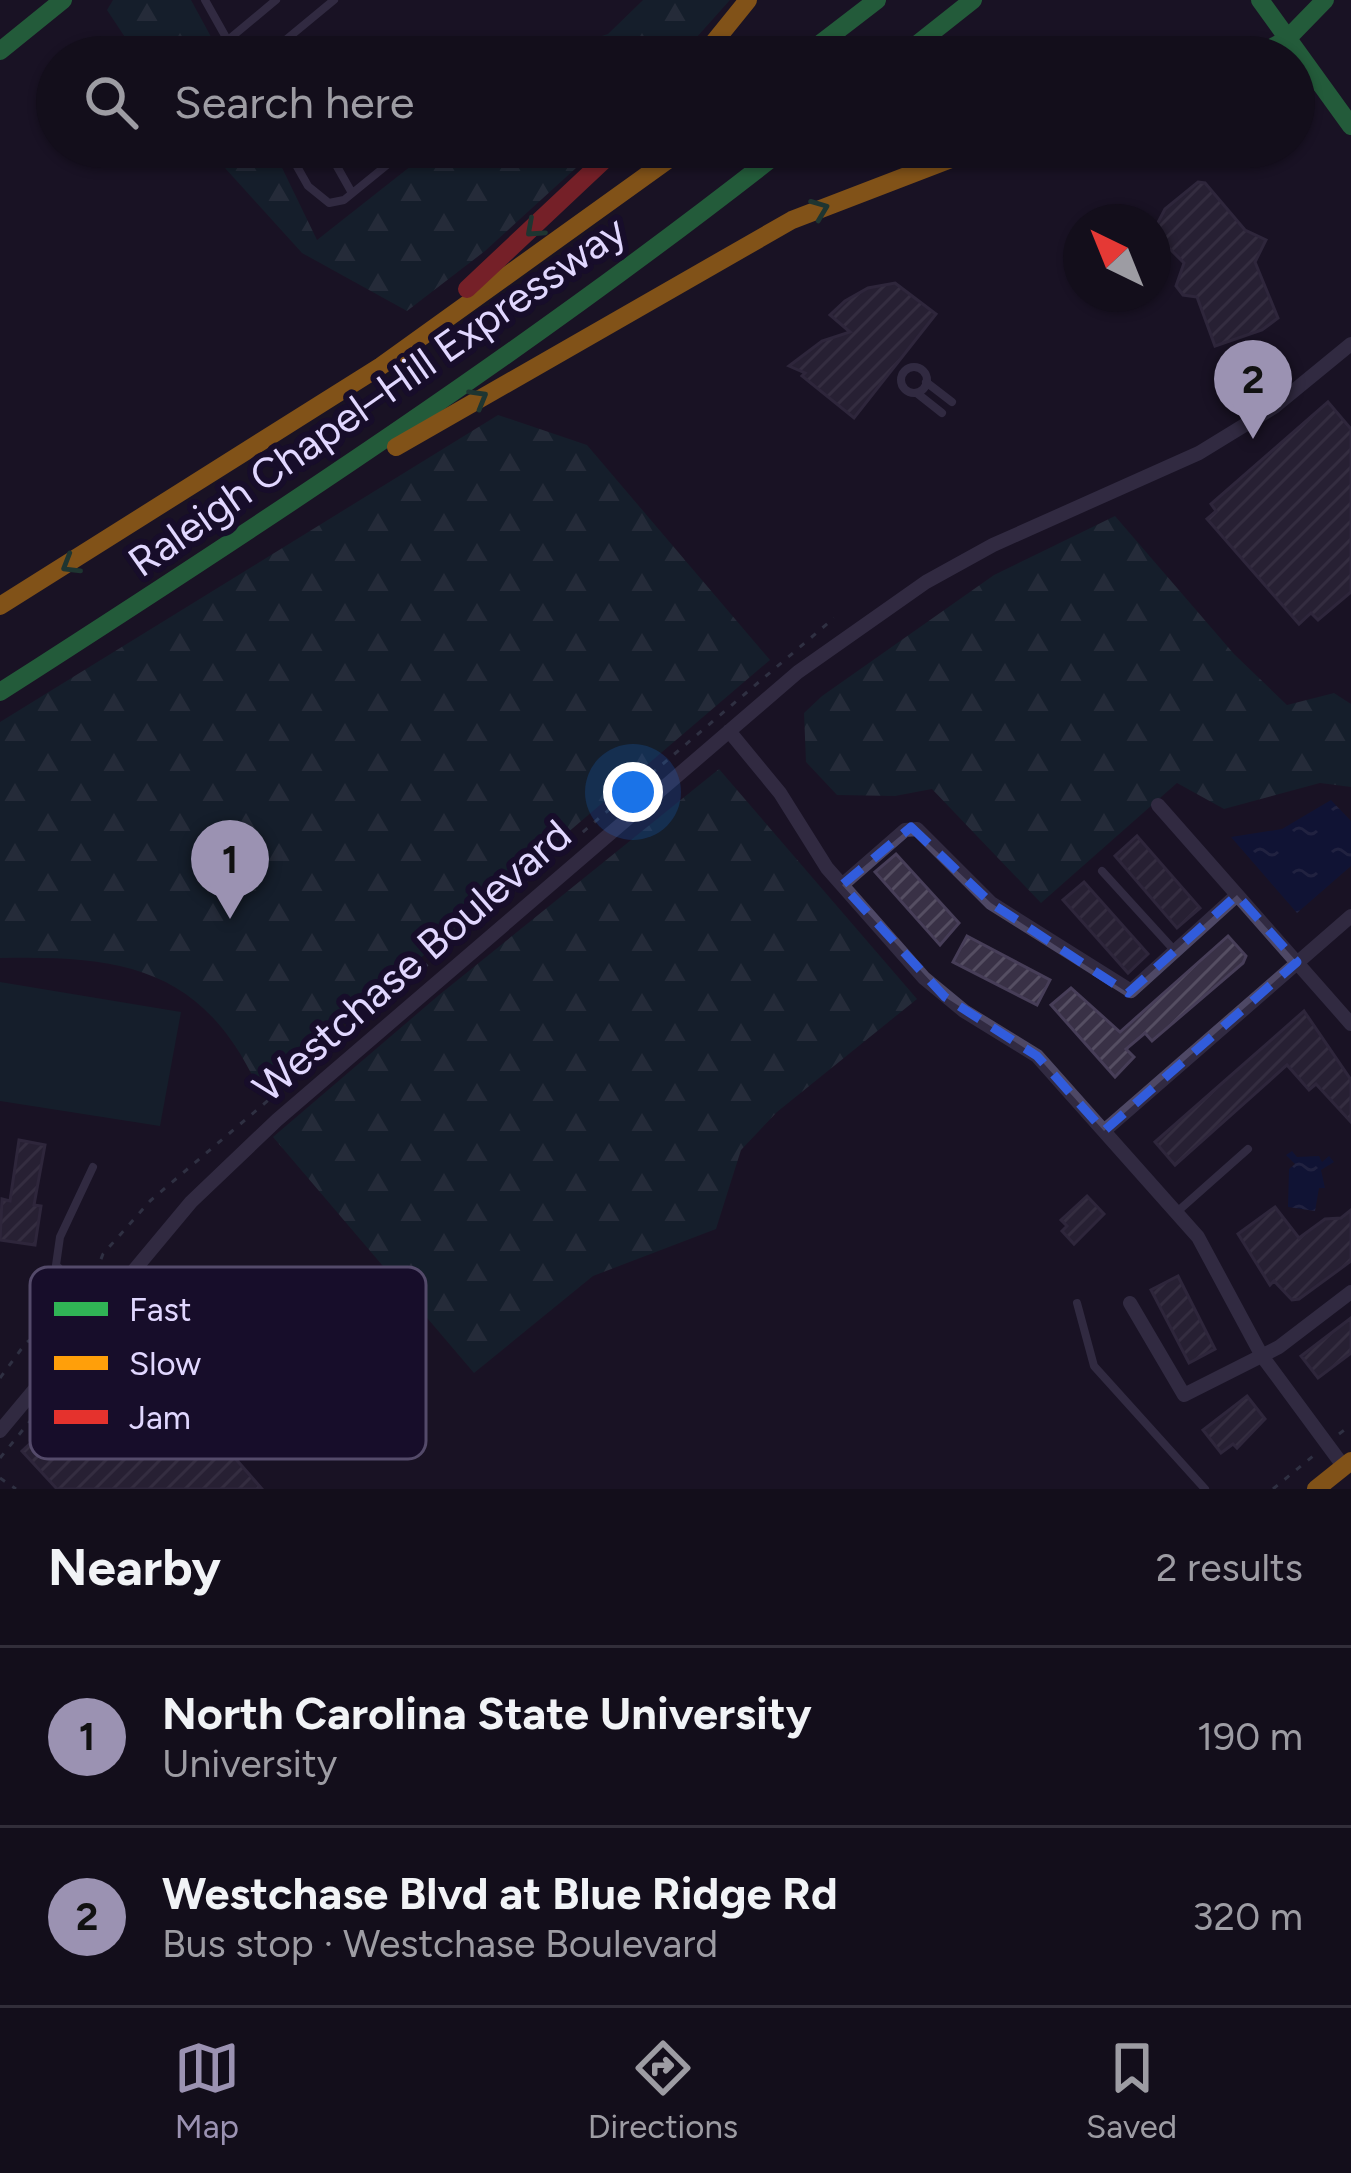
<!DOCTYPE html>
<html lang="en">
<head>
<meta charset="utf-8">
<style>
	body { margin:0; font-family:Figtree,sans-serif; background:#201c28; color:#f1f3f6 }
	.compass { position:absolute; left:1063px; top:204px; width:108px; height:108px; border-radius:50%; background:#130e1b; box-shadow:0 3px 9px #0004; rotate:317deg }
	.you { position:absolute; left:633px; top:792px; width:42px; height:42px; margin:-30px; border:9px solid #fff; border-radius:50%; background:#1a73e8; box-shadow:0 0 0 18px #1a73e833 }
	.badge { display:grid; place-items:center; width:78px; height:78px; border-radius:50%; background:#9b92b2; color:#111; font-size:39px; font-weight:700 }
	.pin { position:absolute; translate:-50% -99px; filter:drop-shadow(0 3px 6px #0008) }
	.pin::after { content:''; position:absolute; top:63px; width:42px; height:36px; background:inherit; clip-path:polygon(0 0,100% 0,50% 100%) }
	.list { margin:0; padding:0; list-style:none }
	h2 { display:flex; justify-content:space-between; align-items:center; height:156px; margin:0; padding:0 48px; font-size:51px }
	h2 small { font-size:39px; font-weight:400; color:#9d9ca3 }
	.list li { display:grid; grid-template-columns:78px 1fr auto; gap:36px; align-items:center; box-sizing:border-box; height:180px; padding:0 48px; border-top:3px solid #322e3a }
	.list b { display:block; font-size:45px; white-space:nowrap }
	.list p { margin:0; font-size:39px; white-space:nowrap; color:#9d9ca3 }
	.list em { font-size:39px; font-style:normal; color:#9d9ca3 }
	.icon { flex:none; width:66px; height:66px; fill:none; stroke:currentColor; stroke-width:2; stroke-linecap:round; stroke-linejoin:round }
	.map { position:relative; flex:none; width:1351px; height:1489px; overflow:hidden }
	.search { position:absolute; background:#130e1b; box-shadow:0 3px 9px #0004; left:36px; right:36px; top:36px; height:132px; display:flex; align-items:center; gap:30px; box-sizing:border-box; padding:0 42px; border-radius:66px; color:#9d9ca3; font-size:45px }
	.sheet { height:516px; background:#130e1b }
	nav { display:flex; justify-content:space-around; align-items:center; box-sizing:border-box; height:168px; border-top:3px solid #322e3a; background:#130e1b; font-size:33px; color:#9d9ca3 }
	nav a { display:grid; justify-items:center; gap:6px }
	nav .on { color:#9b92b2 }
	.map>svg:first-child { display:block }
	.forest { fill:url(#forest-firs) }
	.pitch { fill:#112d33 }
	.water { fill:url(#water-ripples) }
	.building { fill:url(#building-hatch); stroke:#473e58; stroke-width:3 }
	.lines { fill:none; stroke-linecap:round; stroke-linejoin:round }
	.path { stroke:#495467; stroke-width:3; stroke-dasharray:6 9; stroke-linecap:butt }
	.lane { stroke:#4e4865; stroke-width:8 }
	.street { stroke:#4e4865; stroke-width:14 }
	.fast { stroke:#30b455; stroke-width:18 }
	.slow { stroke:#ff9f0a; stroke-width:18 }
	.jam { stroke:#e5322d; stroke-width:18 }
	.oneway { stroke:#246040 }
	.marked { fill:none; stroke:#315cdc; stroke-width:9; stroke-dasharray:24 15; stroke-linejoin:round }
	.labels { text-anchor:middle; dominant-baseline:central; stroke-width:12; stroke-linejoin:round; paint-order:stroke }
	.street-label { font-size:42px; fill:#e1d7ff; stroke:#170d2a }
	.key { fill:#170d2a; stroke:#544a6a; stroke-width:3 }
	.key-label { font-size:33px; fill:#e1d7ff }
</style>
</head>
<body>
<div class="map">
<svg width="1351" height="1489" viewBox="0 0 1351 1489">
	<defs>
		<pattern id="forest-firs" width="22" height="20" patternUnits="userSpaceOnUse" patternTransform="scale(3)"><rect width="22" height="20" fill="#112d33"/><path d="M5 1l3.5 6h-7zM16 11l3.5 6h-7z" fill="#334b52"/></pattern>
		<pattern id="water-ripples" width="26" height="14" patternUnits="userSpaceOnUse" patternTransform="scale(3)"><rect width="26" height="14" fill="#061448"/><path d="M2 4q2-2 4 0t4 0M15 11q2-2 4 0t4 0" fill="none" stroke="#2a3563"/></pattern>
		<pattern id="building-hatch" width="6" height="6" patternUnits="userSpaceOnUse" patternTransform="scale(3)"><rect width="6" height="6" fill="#393146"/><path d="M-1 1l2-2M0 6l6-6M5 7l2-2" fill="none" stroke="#554e62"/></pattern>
	</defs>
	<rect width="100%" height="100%" fill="#191324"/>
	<!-- forest -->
	<path class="forest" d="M113 0H191L222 57H138L107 10Z
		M643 0H730L679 57H533L608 34Z
		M206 147H272L317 240 435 147H599L485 251 407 311 302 253Z
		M498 415 587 445 770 660 261 1094C206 969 126 955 0 958V722Z
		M1115 516 1234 654 1287 705 1334 693 1351 704V787L1320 783 1224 809 1177 783 1041 903 932 789 895 796 837 795 806 762 804 713 822 696 994 575Z
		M719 769 917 999 777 1112 741 1150 716 1229 593 1276 474 1373 273 1137 439 995Z"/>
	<!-- pitch -->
	<path class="pitch" d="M0 982 181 1012 160 1126 0 1101Z"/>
	<!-- water -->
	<path class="water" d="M1331 800 1351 821V866L1297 913 1231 837 1282 829Z
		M1292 1151 1297 1157 1319 1156 1322 1162 1329 1156 1334 1162 1321 1170 1325 1188H1319L1315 1211 1288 1207 1289 1169 1295 1164 1286 1155Z"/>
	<!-- building -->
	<path class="building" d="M1198 182 1205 183 1245 230 1266 240 1255 262 1278 318 1262 330 1215 346 1197 297 1183 295 1176 286 1184 263 1153 232 1165 209Z
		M895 283 936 314 854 418 802 376 805 373 789 366 822 341 850 332 830 315 845 301 868 288Z
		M1328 402 1351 429V592L1318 620 1311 613 1299 624 1207 519 1216 511 1211 504Z
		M1137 836 1200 908 1177 928 1115 856Z
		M896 854 959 923 940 945 875 872Z
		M1084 882 1148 954 1128 973 1063 900Z
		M967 936 1050 980 1037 1005 953 962Z
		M1228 936 1246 956 1243 963 1152 1041 1145 1033 1126 1049 1134 1057 1115 1077 1051 1005 1071 988 1120 1032Z
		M1304 1011 1351 1080V1122L1316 1084 1309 1090 1287 1065 1175 1165 1155 1142Z
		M19 1140 45 1145 34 1205 41 1206 35 1245 0 1240 2 1199 10 1201Z
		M1087 1196 1104 1214 1074 1244 1062 1231 1067 1226 1061 1220Z
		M1275 1207 1299 1238 1325 1219 1341 1218 1351 1210V1261L1299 1299 1292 1300 1274 1281 1270 1285 1238 1234Z
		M1178 1276 1215 1349 1189 1363 1151 1290Z
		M1351 1318V1353L1318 1378 1301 1356Z
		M126 1348 192 1409 262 1489H57L22 1451 79 1398 76 1394 93 1374Z
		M1247 1396 1265 1419 1237 1448 1233 1444 1221 1453 1203 1430Z"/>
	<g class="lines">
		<!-- path -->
		<path class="path" d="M90 1287 103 1254 150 1201 834 618
			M111 1324 131 1338 165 1339
			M0 1378 25 1344 75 1302
			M1339 1434 1351 1425
			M0 1458 61 1383
			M0 1478 16 1489
			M1273 1489 1318 1452"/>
		<!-- lane -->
		<path class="lane" d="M205 0 237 57
			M228 40 276 0
			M265 57 334 0
			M286 147 308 186 329 203 344 200 409 147
			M326 147 352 193
			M901 380a13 13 0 1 1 26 0a13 13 0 1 1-26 0Z
			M926 382 952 402
			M918 394 942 413
			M1102 871 1174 950
			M93 1167 60 1237 56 1265 100 1309
			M1178 1211 1248 1149
			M1077 1303 1094 1366 1205 1489"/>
		<!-- street -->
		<path class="street" d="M729 731 780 793 827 868 924 978 964 1011 1037 1056 1198 1237 1262 1356 1344 1467
			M1158 805 1351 1024
			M842 885 905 830 917 829 991 903 1131 991 1237 895
			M1104 1131 1351 916
			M1130 1303 1184 1395 1279 1347 1351 1292
			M0 1431 191 1202 277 1120 798 672 926 582 993 545 1199 453 1274 407 1351 344"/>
		<!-- fast -->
		<path class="fast" d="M1260 0 1351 126
			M0 51 63 0
			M803 57 877 0
			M901 57 973 0
			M1255 57 1287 39 1325 0
			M0 692C268 520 536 344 786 147"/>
		<!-- slow -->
		<path class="slow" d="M702 57 748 0
			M396 447 792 220 982 147
			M0 606 381 366 686 147
			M1316 1489 1351 1461"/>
		<!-- jam -->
		<path class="jam" d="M467 289 618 147"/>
	</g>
	<!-- one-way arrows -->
	<defs><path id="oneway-chevron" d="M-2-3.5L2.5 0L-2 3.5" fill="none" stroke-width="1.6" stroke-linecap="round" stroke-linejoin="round" transform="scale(3)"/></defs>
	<g class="oneway">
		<use href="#oneway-chevron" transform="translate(820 209) rotate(-21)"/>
		<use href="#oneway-chevron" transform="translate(534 229) rotate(138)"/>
		<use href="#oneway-chevron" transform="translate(479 398) rotate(-30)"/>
		<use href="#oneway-chevron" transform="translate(70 565) rotate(149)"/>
	</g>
	<!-- marked area -->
	<path d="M0 0H1351V1489H0ZM911 827 991 903 1128 993 1237 895 1297 962 1104 1131 1037 1056 945 997 842 885Z" fill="#191324" fill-opacity=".55" fill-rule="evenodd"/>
	<path class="marked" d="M911 827 991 903 1128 993 1237 895 1297 962 1104 1131 1037 1056 945 997 842 885Z"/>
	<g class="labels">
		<!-- street labels -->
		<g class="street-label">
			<text transform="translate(377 396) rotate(-35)">Raleigh Chapel–Hill Expressway</text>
			<text transform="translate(412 961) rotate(-41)">Westchase Boulevard</text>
		</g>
	</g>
	<!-- legend -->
	<rect x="30" y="1267" width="396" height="192" rx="18" class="key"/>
	<rect x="54" y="1302" width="54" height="14" fill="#30b455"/>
	<rect x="54" y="1356" width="54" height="14" fill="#ff9f0a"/>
	<rect x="54" y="1410" width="54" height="14" fill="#e5322d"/>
	<g class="key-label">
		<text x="129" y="1321">Fast</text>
		<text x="129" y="1375">Slow</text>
		<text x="129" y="1429">Jam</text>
	</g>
</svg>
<svg class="compass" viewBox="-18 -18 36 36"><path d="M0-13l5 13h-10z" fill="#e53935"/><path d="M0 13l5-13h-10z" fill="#9d9ca3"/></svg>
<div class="you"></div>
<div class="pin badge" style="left:230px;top:919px">1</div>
<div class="pin badge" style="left:1253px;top:439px">2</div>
<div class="search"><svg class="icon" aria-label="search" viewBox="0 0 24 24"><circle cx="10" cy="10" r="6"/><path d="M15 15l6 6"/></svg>Search here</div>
</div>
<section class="sheet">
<h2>Nearby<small>2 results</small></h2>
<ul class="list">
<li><span class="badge">1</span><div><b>North Carolina State University</b><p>University</p></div><em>190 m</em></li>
<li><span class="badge">2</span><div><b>Westchase Blvd at Blue Ridge Rd</b><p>Bus stop · Westchase Boulevard</p></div><em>320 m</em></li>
</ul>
</section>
<nav>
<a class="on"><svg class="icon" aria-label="map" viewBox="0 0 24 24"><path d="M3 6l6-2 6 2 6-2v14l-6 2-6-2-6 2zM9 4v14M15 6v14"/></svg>Map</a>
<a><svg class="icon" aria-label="directions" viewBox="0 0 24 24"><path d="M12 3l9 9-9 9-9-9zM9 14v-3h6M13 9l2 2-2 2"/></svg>Directions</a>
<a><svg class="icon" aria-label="saved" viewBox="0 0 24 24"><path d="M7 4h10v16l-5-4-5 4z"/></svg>Saved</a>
</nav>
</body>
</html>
